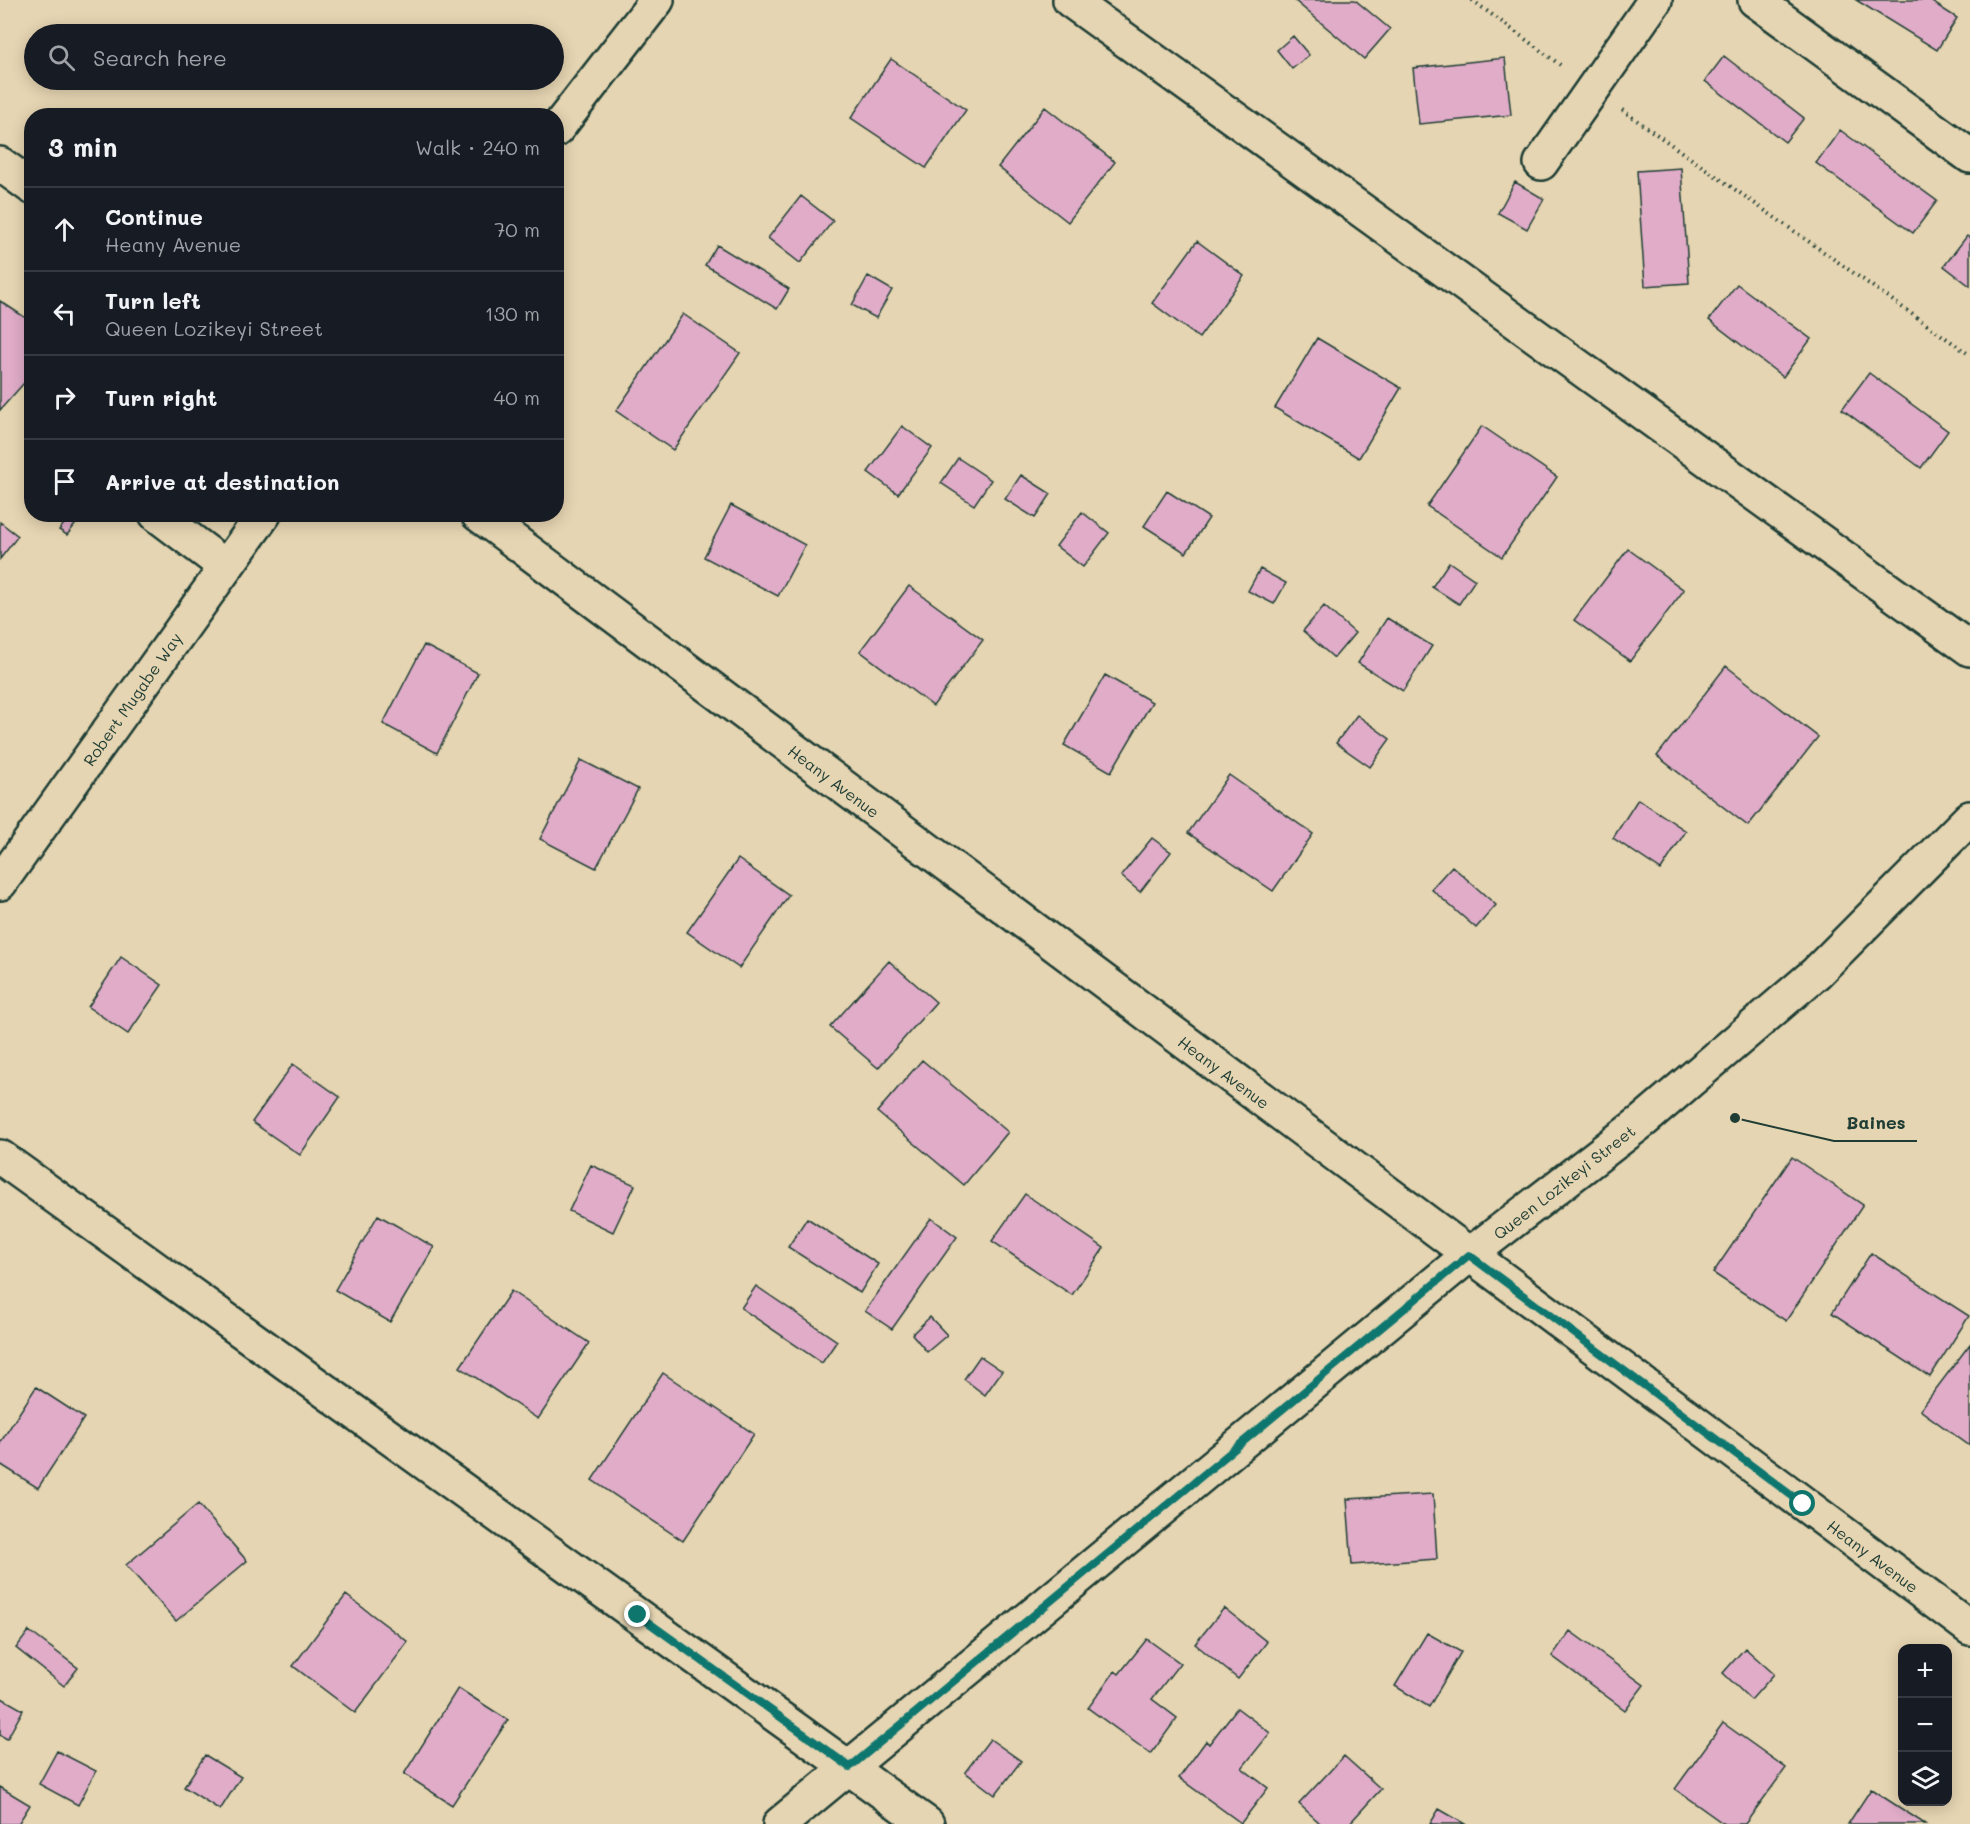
<!DOCTYPE html>
<html lang="en">
<head>
<meta charset="utf-8">
<style>
	body { margin:0; font-family:Mali,sans-serif; background:#242831; color:#f1f3f6 }
	.controls { position:absolute; right:18px; bottom:18px; display:grid; overflow:hidden; border-radius:12px; box-shadow:0 3px 15px #0003 }
	.controls button { width:54px; height:54px; display:grid; place-items:center; padding:0; border:0; border-bottom:2px solid #363941; background:#171b24; color:#f1f3f6; font:30px sans-serif }
	.stop { position:absolute; width:18px; height:18px; margin:-14px; border:4px solid #0f766e; border-radius:50%; background:#fff }
	.stop.end { background:#0f766e; border-color:#fff; box-shadow:0 2px 6px #0008 }
	.list { margin:0; padding:0; list-style:none }
	h2 { display:flex; justify-content:space-between; align-items:center; height:78px; margin:0; padding:0 24px; font-size:26px }
	h2 small { font-size:20px; font-weight:400; color:#9ea1a6 }
	.list li { display:grid; grid-template-columns:39px 1fr auto; gap:18px; align-items:center; box-sizing:border-box; height:84px; padding:0 24px; border-top:2px solid #363941 }
	.list b { display:block; font-size:22px; white-space:nowrap }
	.list p { margin:0; font-size:20px; white-space:nowrap; color:#9ea1a6 }
	.list em { font-size:20px; font-style:normal; color:#9ea1a6 }
	.icon { flex:none; width:33px; height:33px; fill:none; stroke:currentColor; stroke-width:2; stroke-linecap:round; stroke-linejoin:round }
	.map { position:relative; flex:none; width:1970px; height:1824px; overflow:hidden }
	.search { position:absolute; background:#171b24; box-shadow:0 3px 15px #0003; left:24px; top:24px; width:540px; height:66px; display:flex; align-items:center; gap:15px; box-sizing:border-box; padding:0 21px; border-radius:33px; color:#9ea1a6; font-size:22px }
	.panel { position:absolute; background:#171b24; box-shadow:0 3px 15px #0003; left:24px; top:108px; width:540px; height:414px; border-radius:24px }
	.map>svg:first-child { display:block }
	.building { fill:#e0acc8; stroke:#1f3d34; stroke-width:1.5 }
	.lines { fill:none; stroke-linecap:round; stroke-linejoin:round }
	.minor-casing { stroke:#1f3d34; stroke-width:38 }
	.major-casing { stroke:#1f3d34; stroke-width:38 }
	.path { stroke:#1f3d34; stroke-width:4; stroke-dasharray:1.5 4.5; stroke-linecap:butt }
	.minor { stroke:#e6d5b2; stroke-width:33 }
	.major { stroke:#e6d5b2; stroke-width:33 }
	.route { stroke:#0f766e; stroke-width:8 }
	.labels { text-anchor:middle; dominant-baseline:central; stroke-width:4.5; stroke-linejoin:round; paint-order:stroke }
	.street-label { font-size:16px; fill:#1f3d34; stroke:#e6d5b2 }
	.leader { fill:none; stroke:#1f3d34; stroke-width:2 }
	.callout-dot { fill:#1f3d34; stroke:#e6d5b2; stroke-width:2 }
	.callout-label { font-size:18px; text-anchor:middle; font-weight:bold; fill:#1f3d34; stroke:#e6d5b2; stroke-width:4.5; stroke-linejoin:round; paint-order:stroke }
</style>
</head>
<body>
<div class="map">
<svg width="1970" height="1824" viewBox="0 0 1970 1824">
	<rect width="100%" height="100%" fill="#e6d5b2"/>
	<filter id="ink" filterUnits="userSpaceOnUse"><feTurbulence type="fractalNoise" baseFrequency=".0167" numOctaves="2"/><feDisplacementMap in="SourceGraphic" scale="12" xChannelSelector="R" yChannelSelector="G"/><feConvolveMatrix kernelMatrix="1 2 1 2 8 2 1 2 1" color-interpolation-filters="sRGB"/></filter>
	<g filter="url(#ink)">
		<!-- building -->
		<path class="building" d="M1294 0H1355L1390 29 1364 59Z
			M1856 0H1929L1957 18 1937 50Z
			M1293 36 1309 55 1292 69 1277 50Z
			M1724 56 1804 118 1785 142 1705 81Z
			M1505 58 1511 115 1419 124 1413 68Z
			M891 59 966 110 926 168 851 118Z
			M1045 107 1115 162 1068 222 998 167Z
			M1840 130 1937 201 1913 233 1816 163Z
			M1681 168 1689 283 1645 286 1637 171Z
			M1515 182 1544 199 1527 229 1498 213Z
			M801 196 833 221 800 263 768 238Z
			M1967 236 1970 238V286L1944 266Z
			M1197 241 1244 276 1199 338 1152 303Z
			M717 245 789 289 777 309 705 265Z
			M868 276 892 290 876 318 852 305Z
			M1737 284 1811 339 1783 377 1709 320Z
			M0 301 32 322V374L0 410Z
			M683 314 740 353 673 450 616 411Z
			M1317 338 1401 388 1359 458 1275 408Z
			M1869 373 1948 431 1921 468 1842 409Z
			M902 426 932 448 898 494 868 472Z
			M1482 426 1557 477 1502 557 1427 506Z
			M958 458 991 480 974 505 941 483Z
			M1021 475 1051 494 1035 518 1005 499Z
			M1167 491 1209 518 1186 553 1144 526Z
			M731 505 805 545 778 596 704 557Z
			M1082 512 1109 533 1083 567 1056 546Z
			M71 515 78 521 67 535 59 530Z
			M0 522 18 536 0 559Z
			M1628 549 1684 590 1630 661 1574 620Z
			M1449 562 1475 580 1459 604 1432 587Z
			M1260 569 1286 583 1274 604 1248 591Z
			M909 586 983 640 933 706 860 651Z
			M1324 606 1355 633 1334 658 1303 631Z
			M1387 618 1432 646 1403 691 1358 663Z
			M424 645 478 673 437 753 383 724Z
			M1726 666 1818 737 1748 826 1657 756Z
			M1105 675 1152 702 1111 772 1064 745Z
			M1357 715 1390 739 1370 767 1336 743Z
			M581 760 638 789 596 868 540 839Z
			M1229 775 1313 834 1273 891 1188 833Z
			M1638 799 1686 831 1661 870 1613 838Z
			M1152 838 1171 852 1140 892 1121 876Z
			M738 859 789 895 739 968 687 932Z
			M1452 866 1496 905 1476 928 1431 889Z
			M121 957 162 985 128 1034 88 1007Z
			M889 961 936 1002 878 1068 830 1027Z
			M922 1060 1008 1132 964 1185 877 1112Z
			M293 1064 340 1097 300 1155 252 1122Z
			M1792 1157 1863 1205 1786 1321 1713 1273Z
			M591 1165 635 1185 613 1232 569 1211Z
			M1025 1194 1104 1248 1072 1295 992 1241Z
			M378 1215 434 1247 390 1322 335 1290Z
			M807 1218 878 1264 860 1293 788 1247Z
			M931 1218 957 1237 892 1329 865 1311Z
			M1871 1253 1969 1316 1930 1377 1832 1313Z
			M756 1286 837 1341 822 1363 741 1308Z
			M511 1291 589 1343 538 1419 460 1367Z
			M930 1317 947 1335 927 1352 912 1334Z
			M1970 1344V1446L1920 1410Z
			M980 1356 1002 1371 985 1395 964 1379Z
			M663 1373 754 1434 683 1541 592 1480Z
			M36 1387 84 1418 38 1488 0 1464V1443Z
			M1433 1494 1437 1559 1352 1565 1347 1499Z
			M198 1504 247 1561 176 1621 126 1565Z
			M346 1595 408 1642 355 1713 293 1666Z
			M1224 1608 1267 1642 1238 1679 1195 1644Z
			M29 1631 78 1668 64 1686 16 1648Z
			M1570 1631 1644 1685 1625 1710 1552 1656Z
			M1427 1633 1461 1652 1429 1707 1395 1686Z
			M1147 1639 1180 1663 1152 1699 1177 1718 1151 1754 1088 1708 1115 1671 1119 1674Z
			M1745 1648 1774 1674 1751 1700 1723 1673Z
			M458 1688 508 1720 452 1805 404 1774Z
			M0 1697 23 1710 7 1739 0 1735Z
			M1237 1708 1270 1733 1242 1768 1268 1788 1241 1823 1179 1778 1206 1741 1209 1744Z
			M1723 1723 1786 1768 1745 1824H1724L1675 1789Z
			M990 1739 1021 1761 995 1795 965 1772Z
			M57 1751 96 1771 78 1805 39 1784Z
			M205 1755 241 1777 220 1810 184 1787Z
			M1344 1756 1381 1789 1349 1824H1321L1299 1804Z
			M0 1787 30 1805 18 1824H0Z
			M1871 1789 1925 1824H1848Z
			M1439 1809 1465 1824H1430Z"/>
		<g class="lines">
			<!-- minor casing -->
			<g class="minor-casing">
				<path id="minor" d="M1070 0 1970 649
					M1755 0 1970 156
					M1541 163 1655 0
					M0 164 32 187
					M156 514 226 567
					M478 514 1970 1628
					M0 1157 927 1824
					M780 1824 1469 1255 1644 1120 1816 973 1970 818"/>
			</g>
			<!-- major casing -->
			<g class="major-casing">
				<path id="major" d="M556 130 657 0
					M0 883 264 514"/>
			</g>
			<!-- path -->
			<path class="path" d="M1472 0 1563 67
				M1622 110 1970 355"/>
			<!-- minor -->
			<use href="#minor" class="minor"/>
			<!-- major -->
			<use href="#major" class="major"/>
		</g>
	</g>
	<g class="lines" filter="url(#ink)">
		<!-- route -->
		<path class="route" d="M638 1615 850 1767 1469 1255 1803 1504"/>
	</g>
	<g class="labels">
		<!-- street labels -->
		<g class="street-label">
			<text transform="translate(132 699) rotate(-55)">Robert Mugabe Way</text>
			<text transform="translate(834 781) rotate(37)">Heany Avenue</text>
			<text transform="translate(1224 1072) rotate(37)">Heany Avenue</text>
			<text transform="translate(1564 1182) rotate(-38)">Queen Lozikeyi Street</text>
			<text transform="translate(1873 1556) rotate(37)">Heany Avenue</text>
		</g>
	</g>
	<!-- callouts -->
	<path class="leader" d="M1735 1118L1834 1141H1917"/>
	<circle class="callout-dot" cx="1735" cy="1118" r="6"/>
	<g class="callout-label">
		<text x="1876" y="1129">Baines</text>
	</g>
</svg>
<div class="controls">
<button>+</button>
<button>−</button>
<button><svg class="icon" aria-label="layers" viewBox="0 0 24 24"><path d="M12 4l9 5-9 5-9-5zM3 14l9 5 9-5"/></svg></button>
</div>
<div class="stop" style="left:1803px;top:1504px"></div>
<div class="stop end" style="left:638px;top:1615px"></div>
<div class="search"><svg class="icon" aria-label="search" viewBox="0 0 24 24"><circle cx="10" cy="10" r="6"/><path d="M15 15l6 6"/></svg>Search here</div>
<section class="panel">
<h2>3 min<small>Walk · 240 m</small></h2>
<ul class="list">
<li><svg class="icon" aria-label="ahead" viewBox="0 0 24 24"><path d="M12 20V5M6 11l6-6 6 6"/></svg><div><b>Continue</b><p>Heany Avenue</p></div><em>70 m</em></li>
<li><svg class="icon" aria-label="left" viewBox="0 0 24 24"><path d="M17 20v-9H6M10 6l-5 5 5 5"/></svg><div><b>Turn left</b><p>Queen Lozikeyi Street</p></div><em>130 m</em></li>
<li><svg class="icon" aria-label="right" viewBox="0 0 24 24"><path d="M7 20v-9h11M14 6l5 5-5 5"/></svg><div><b>Turn right</b></div><em>40 m</em></li>
<li><svg class="icon" aria-label="arrive" viewBox="0 0 24 24"><path d="M6 21V4h12l-3 4 3 4H6"/></svg><div><b>Arrive at destination</b></div></li>
</ul>
</section>
</div>
</body>
</html>
